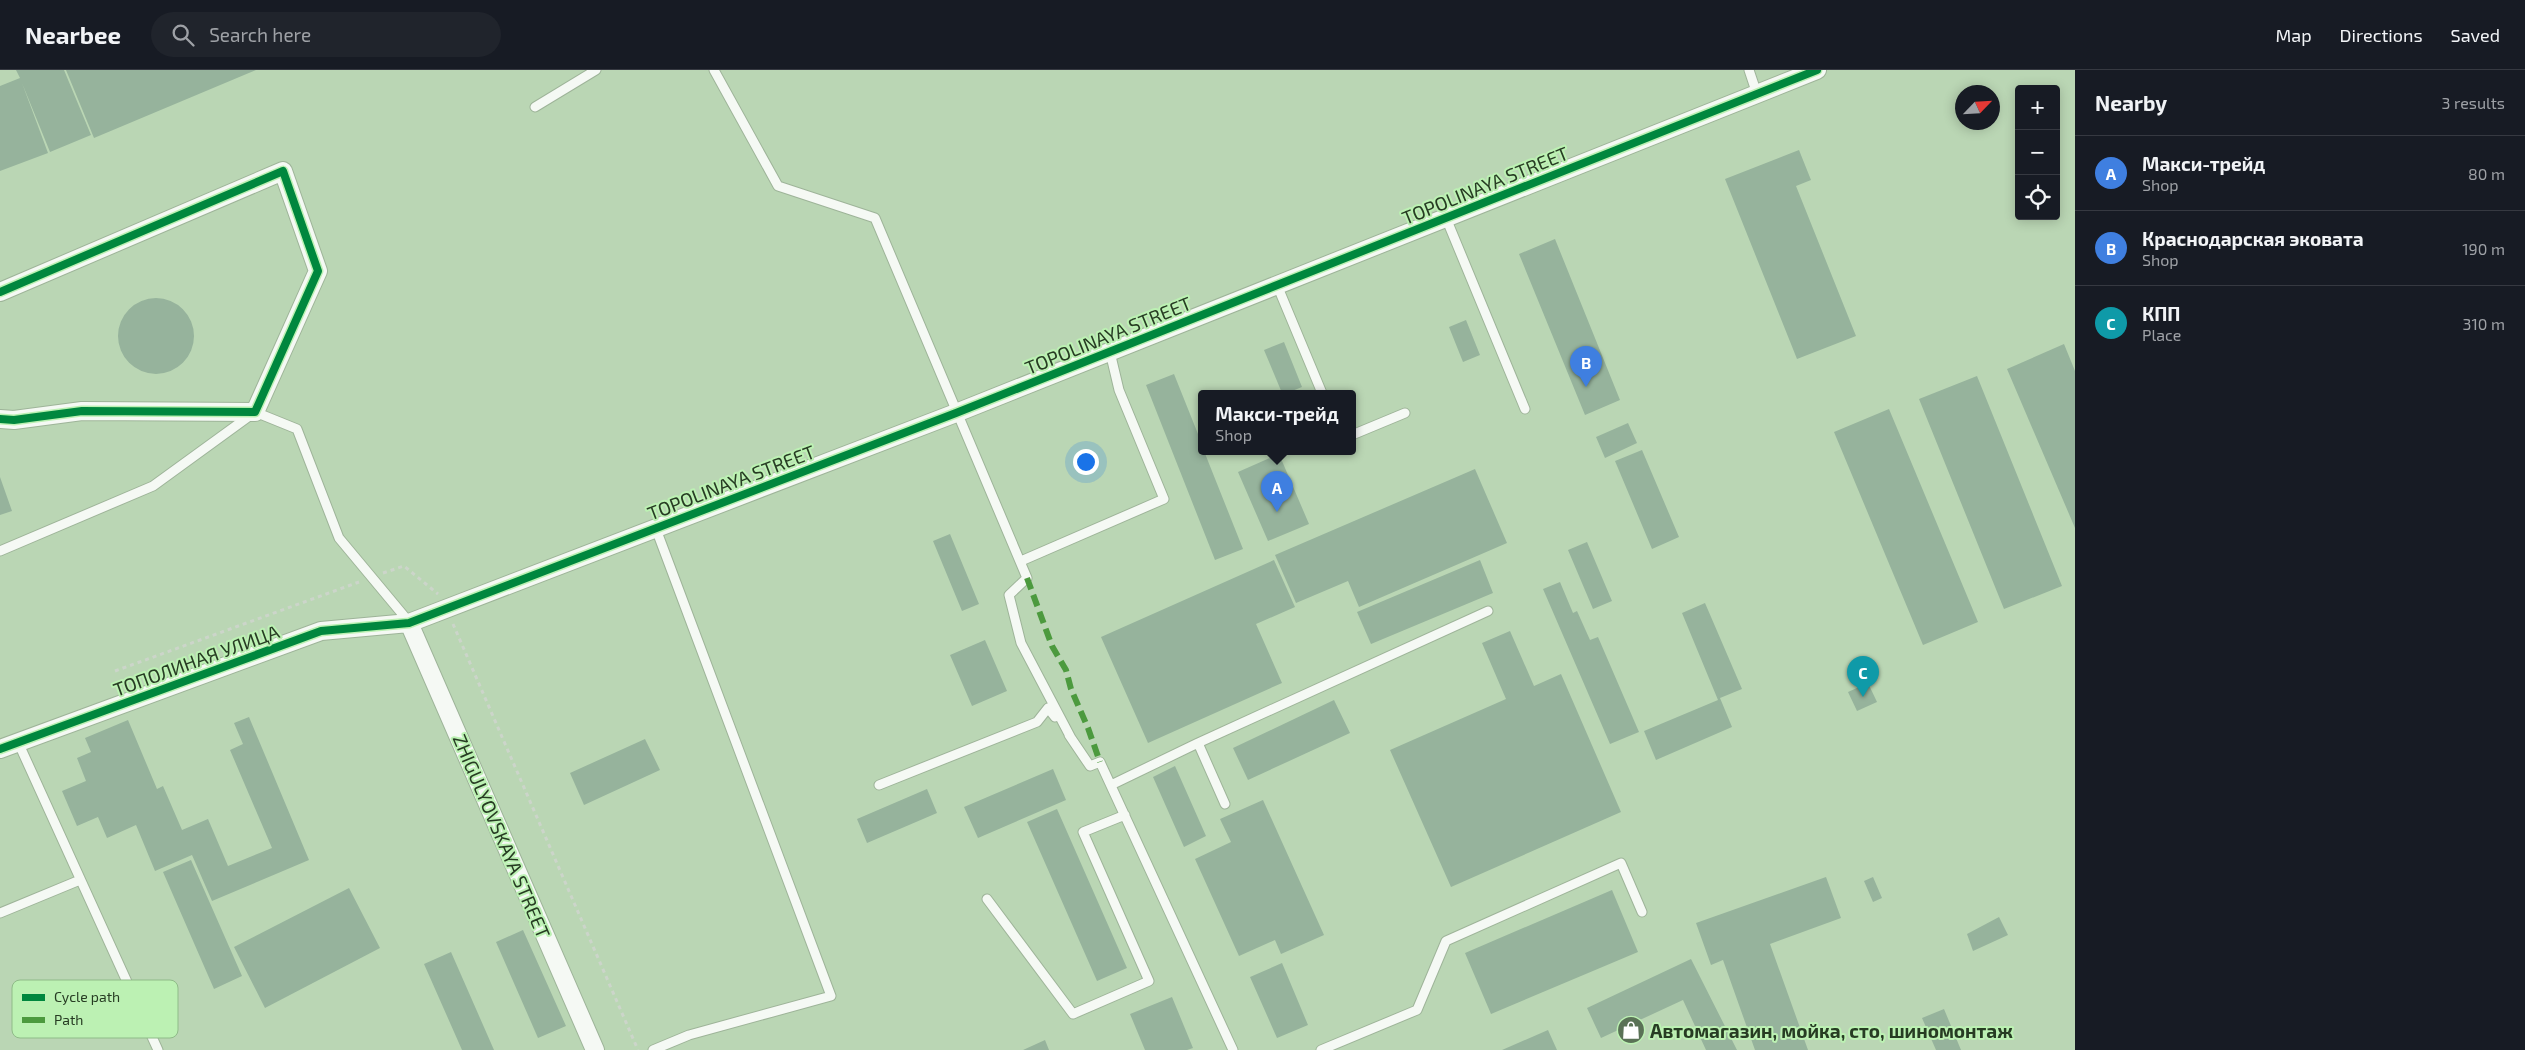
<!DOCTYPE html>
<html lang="en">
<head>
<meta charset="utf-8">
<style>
	body { margin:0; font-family:"Exo 2",sans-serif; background:#20242c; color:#f1f3f6 }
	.controls { position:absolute; right:15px; top:15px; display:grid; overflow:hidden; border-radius:5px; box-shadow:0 2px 12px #0003 }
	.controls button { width:45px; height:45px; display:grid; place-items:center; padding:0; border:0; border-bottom:1px solid #363941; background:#171b24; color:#f1f3f6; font:25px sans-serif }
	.compass { position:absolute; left:1955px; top:15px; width:45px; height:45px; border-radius:50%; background:#171b24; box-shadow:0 2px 12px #0003; rotate:65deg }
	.you { position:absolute; left:1085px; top:391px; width:18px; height:18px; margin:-12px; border:4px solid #fff; border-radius:50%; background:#1a73e8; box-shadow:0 0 0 8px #1a73e833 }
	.badge { display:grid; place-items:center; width:32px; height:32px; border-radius:50%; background:#5a7256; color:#fff; font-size:16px; font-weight:700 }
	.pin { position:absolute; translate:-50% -41px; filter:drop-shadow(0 1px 2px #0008) }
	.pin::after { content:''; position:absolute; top:26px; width:18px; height:15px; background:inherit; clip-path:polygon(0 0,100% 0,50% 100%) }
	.popup { position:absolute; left:1198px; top:320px; width:158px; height:65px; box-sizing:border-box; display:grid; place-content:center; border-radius:5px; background:#171b24; filter:drop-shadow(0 1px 4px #0005); font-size:16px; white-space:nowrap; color:#9ea1a6 }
	.popup b { font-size:19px; color:#f1f3f6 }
	.popup::after { content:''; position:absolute; left:50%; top:100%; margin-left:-10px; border:10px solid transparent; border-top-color:#171b24 }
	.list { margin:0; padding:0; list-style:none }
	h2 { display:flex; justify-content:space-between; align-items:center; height:65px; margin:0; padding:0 20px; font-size:21px }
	h2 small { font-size:16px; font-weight:400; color:#9ea1a6 }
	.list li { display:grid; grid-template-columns:32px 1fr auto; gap:15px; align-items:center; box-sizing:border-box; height:75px; padding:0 20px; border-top:1px solid #363941 }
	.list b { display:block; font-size:19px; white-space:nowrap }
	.list p { margin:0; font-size:16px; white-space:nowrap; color:#9ea1a6 }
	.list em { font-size:16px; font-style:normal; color:#9ea1a6 }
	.icon { flex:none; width:28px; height:28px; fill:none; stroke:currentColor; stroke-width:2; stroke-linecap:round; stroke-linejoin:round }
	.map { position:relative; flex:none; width:2075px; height:980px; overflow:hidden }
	header { display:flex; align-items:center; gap:30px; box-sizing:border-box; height:70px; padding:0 25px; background:#171b24; border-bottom:1px solid #363941 }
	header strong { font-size:24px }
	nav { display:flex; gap:28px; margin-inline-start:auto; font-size:18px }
	.search { width:350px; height:45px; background:#20242c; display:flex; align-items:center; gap:12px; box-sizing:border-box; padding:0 18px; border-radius:28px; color:#9ea1a6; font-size:19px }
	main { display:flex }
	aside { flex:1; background:#171b24 }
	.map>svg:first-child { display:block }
	.building { fill:#96b39c }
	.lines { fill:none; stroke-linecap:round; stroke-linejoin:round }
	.lane-casing { stroke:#9eb499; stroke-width:11 }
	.street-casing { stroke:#9eb499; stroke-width:20 }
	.path { stroke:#ccd5ca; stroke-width:3; stroke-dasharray:4 4; stroke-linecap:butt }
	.lane { stroke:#f5f9f4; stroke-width:9 }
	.street { stroke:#f5f9f4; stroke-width:18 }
	.quiet { stroke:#4c9a3e; stroke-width:6; stroke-dasharray:12 6; stroke-linecap:butt }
	.cycleway-casing { stroke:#bcf1b3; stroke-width:11 }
	.cycleway { stroke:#00873e; stroke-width:8 }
	.labels { text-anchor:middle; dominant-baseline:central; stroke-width:4; stroke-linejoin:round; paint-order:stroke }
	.street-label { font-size:19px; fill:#273c23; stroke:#bcf1b3 }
	.poi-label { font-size:19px; font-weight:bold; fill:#273c23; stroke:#bcf1b3; text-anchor:start }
	.key { fill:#bcf1b3; stroke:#8fbb88; stroke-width:1 }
	.key-label { font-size:14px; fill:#273c23 }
</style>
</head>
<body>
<header>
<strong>Nearbee</strong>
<div class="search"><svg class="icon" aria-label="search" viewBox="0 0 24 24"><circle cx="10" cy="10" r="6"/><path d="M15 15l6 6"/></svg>Search here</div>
<nav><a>Map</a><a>Directions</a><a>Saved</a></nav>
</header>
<main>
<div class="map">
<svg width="2075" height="980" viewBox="0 0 2075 980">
	<rect width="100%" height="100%" fill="#bad6b4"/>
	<!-- building -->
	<path class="building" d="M16 0H64L91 65 50 82 22 13 48 83 0 101V16L20 8Z
		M66 0H256L94 68Z
		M1799 80 1811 110 1796 116 1856 266 1797 289 1725 109Z
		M1555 169 1620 330 1585 345 1519 184Z
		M118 266a38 38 0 1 1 76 0a38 38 0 1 1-76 0Z
		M1466 250 1480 285 1463 292 1449 257Z
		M1284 272 1302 317 1287 323H1282L1264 280Z
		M2064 274 2075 301V458L2007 299Z
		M1174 304 1202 374V381H1204L1243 479 1215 490 1146 315Z
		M1977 306 2062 516 2004 539 1919 329Z
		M1889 339 1978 552 1923 575 1834 362Z
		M1628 353 1637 373 1605 388 1596 367Z
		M1642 380 1679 467 1652 479 1615 391Z
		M1279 384 1309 454 1268 471 1238 402Z
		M1475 399 1507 473 1359 537 1348 511 1296 533 1275 485Z
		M0 407 12 441 0 445Z
		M950 464 979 534 962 541 933 471Z
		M1587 472 1612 531 1593 539 1568 480Z
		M1274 490 1295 537 1256 554 1282 613 1148 673 1101 567Z
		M1480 490 1493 523 1371 574 1357 542Z
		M1560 512 1573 543 1577 541 1590 570 1598 567 1639 662 1610 674 1543 519Z
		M1705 533 1742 619 1720 628 1732 657 1656 690 1644 661 1718 630 1682 543Z
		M1510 561 1534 616 1561 604 1621 742 1451 817 1390 680 1506 629 1482 573Z
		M985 570 1007 621 972 636 950 585Z
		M1868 613 1877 632 1857 641 1848 622Z
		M1334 630 1350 663 1248 710 1233 678Z
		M249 647 309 790 212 831 192 785 155 801 136 755 107 768 98 747 77 756 62 721 86 711 77 688 91 682 85 668 128 650 157 719 163 716 182 760 208 749 228 796 272 778 230 680 243 674 234 653Z
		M645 669 660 700 584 735 570 703Z
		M1175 696 1206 766 1184 777 1153 707Z
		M1053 699 1066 730 978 768 964 737Z
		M927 719 937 743 867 773 857 749Z
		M1263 730 1324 865 1281 884 1275 870 1239 886 1195 789 1231 772 1220 749Z
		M1057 739 1127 898 1097 911 1027 752Z
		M191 790 242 906 214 919 163 802Z
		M1826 807 1841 848 1770 874 1808 980H1755L1723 890 1711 895 1696 853Z
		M1873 807 1882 828 1873 832 1864 811Z
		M349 818 380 878 265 938 234 877Z
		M1612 820 1638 882 1491 944 1465 883Z
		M1999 847 2008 865 1973 881 1967 864Z
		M523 860 566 956 538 968 496 872Z
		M451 882 494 980H462L424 894Z
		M1691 889 1737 980H1706L1683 930 1601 968 1587 938Z
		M1282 893 1308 955 1277 968 1250 907Z
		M1172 927 1193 978 1187 980H1145L1130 944Z
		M1944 939 1961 980H1936L1922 948Z
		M1548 960 1557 980H1502Z
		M1045 970 1049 980H1023Z"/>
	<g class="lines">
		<!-- lane casing -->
		<g class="lane-casing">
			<path id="lane" d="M714 0 778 116 875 148 1027 508 1009 525 1021 573 1071 668
				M1749 0 1757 24
				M535 37 596 0
				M1446 148 1525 339
				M1277 215 1322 323
				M1352 365 1405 343
				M0 481 153 416 255 342 297 359 339 468 409 552
				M1021 491 1164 429 1119 320 1110 282
				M1069 665 1090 696 1100 692 1233 980
				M18 672 158 980
				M1198 673 1225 734
				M879 715 1037 652 1048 638 1055 647
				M1111 715 1198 673 1488 541
				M987 829 1073 944 1149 911 1083 762 1125 745
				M0 843 80 810
				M653 980 689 965 831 926 656 459
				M1321 980 1417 940 1446 871 1621 793 1642 842"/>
		</g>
		<!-- street casing -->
		<g class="street-casing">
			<path id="street" d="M0 222 283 101 318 201 255 342 82 341 14 350 0 349
				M409 553 595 980
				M0 679 321 561 409 553 956 343 1817 0"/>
		</g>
		<!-- path -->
		<path class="path" d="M383 503 404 496 438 524
			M453 554 638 980
			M115 601 359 512"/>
		<!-- lane -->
		<use href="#lane" class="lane"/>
		<!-- street -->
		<use href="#street" class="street"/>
		<!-- quiet -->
		<path class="quiet" d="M1027 508 1052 576 1066 600 1071 619 1088 658 1100 692"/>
		<!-- cycleway casing -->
		<g class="cycleway-casing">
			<path id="cycleway" d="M0 222 283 101 318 201 255 342 82 341 14 350 0 349
				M0 679 321 561 409 553 956 343 1817 0"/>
		</g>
		<!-- cycleway -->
		<use href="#cycleway" class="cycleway"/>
	</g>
	<!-- icons -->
	<defs>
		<g id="shop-disc" transform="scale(1.4375)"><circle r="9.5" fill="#5a7256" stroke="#bcf1b3"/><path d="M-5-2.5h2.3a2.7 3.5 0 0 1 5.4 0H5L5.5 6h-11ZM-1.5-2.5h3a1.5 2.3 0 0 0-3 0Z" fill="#fff"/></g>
	</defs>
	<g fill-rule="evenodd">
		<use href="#shop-disc" x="1631" y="960"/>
	</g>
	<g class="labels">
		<!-- street labels -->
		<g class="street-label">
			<text transform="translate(1485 115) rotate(-22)">TOPOLINAYA STREET</text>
			<text transform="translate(1108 265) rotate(-22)">TOPOLINAYA STREET</text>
			<text transform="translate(731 412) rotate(-21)">TOPOLINAYA STREET</text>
			<text transform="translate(196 590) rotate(-20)">ТОПОЛИНАЯ УЛИЦА</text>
			<text transform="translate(502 766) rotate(67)">ZHIGULYOVSKAYA STREET</text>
		</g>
		<!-- poi labels -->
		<g class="poi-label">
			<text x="1650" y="960">Автомагазин, мойка, сто, шиномонтаж</text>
		</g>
	</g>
	<!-- legend -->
	<rect x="12" y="910" width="166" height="58" rx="8" class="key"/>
	<rect x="22" y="924" width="23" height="7" fill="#00873e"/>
	<rect x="22" y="947" width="23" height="6" fill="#4c9a3e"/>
	<g class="key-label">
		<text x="54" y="932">Cycle path</text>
		<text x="54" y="955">Path</text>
	</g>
</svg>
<div class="controls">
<button>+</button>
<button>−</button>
<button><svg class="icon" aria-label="locate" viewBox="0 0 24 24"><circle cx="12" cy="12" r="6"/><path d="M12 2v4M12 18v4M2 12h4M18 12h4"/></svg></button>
</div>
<svg class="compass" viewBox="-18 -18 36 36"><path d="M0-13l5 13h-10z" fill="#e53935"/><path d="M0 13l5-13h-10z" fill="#9ea1a6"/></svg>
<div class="you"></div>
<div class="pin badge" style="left:1277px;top:442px;background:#3f7fe0">A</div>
<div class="popup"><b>Макси-трейд</b>Shop</div>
<div class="pin badge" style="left:1586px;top:317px;background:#3f7fe0">B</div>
<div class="pin badge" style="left:1863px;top:627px;background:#0f9aa8">C</div>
</div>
<aside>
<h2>Nearby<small>3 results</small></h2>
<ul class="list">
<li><span class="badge" style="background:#3f7fe0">A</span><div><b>Макси-трейд</b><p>Shop</p></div><em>80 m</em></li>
<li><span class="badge" style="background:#3f7fe0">B</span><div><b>Краснодарская эковата</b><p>Shop</p></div><em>190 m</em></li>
<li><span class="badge" style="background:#0f9aa8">C</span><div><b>КПП</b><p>Place</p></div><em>310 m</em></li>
</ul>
</aside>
</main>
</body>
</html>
